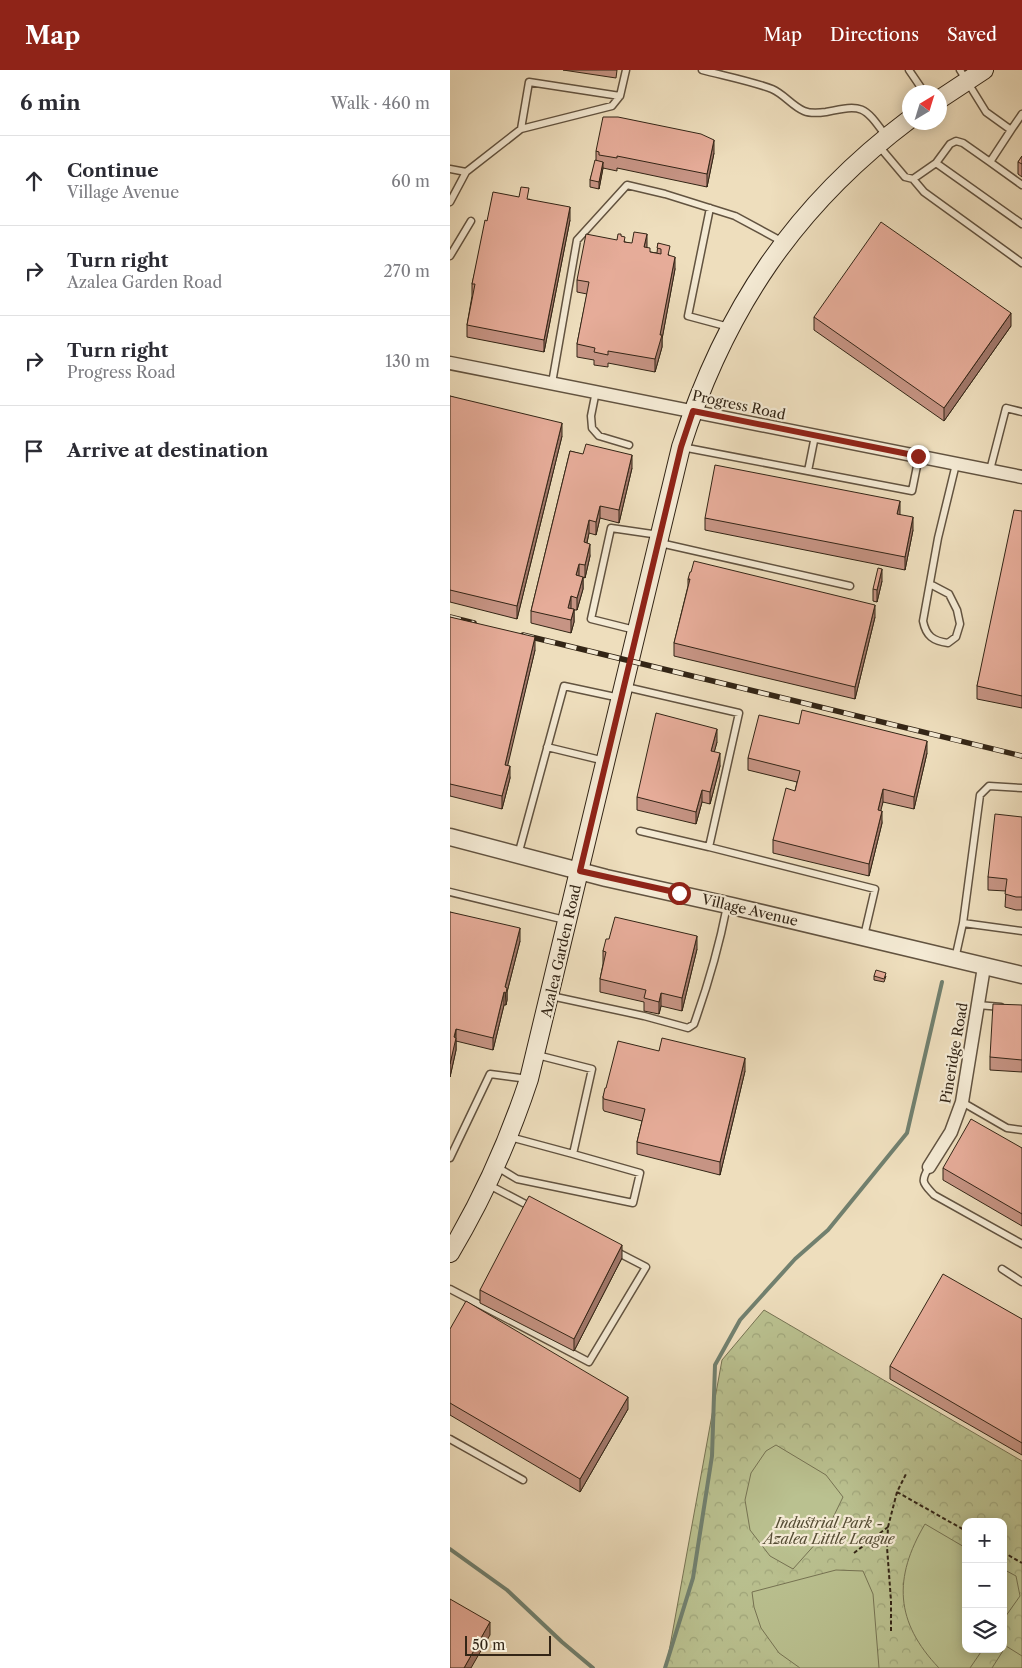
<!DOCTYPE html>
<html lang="en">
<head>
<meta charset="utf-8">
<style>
	body { margin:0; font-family:"Libre Caslon Text",serif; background:#f2f2f3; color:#2b2b33 }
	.controls { position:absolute; right:15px; bottom:15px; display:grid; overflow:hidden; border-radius:10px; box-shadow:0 2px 12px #0003 }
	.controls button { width:45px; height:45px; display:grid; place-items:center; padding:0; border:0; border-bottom:1px solid #e1e1e2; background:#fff; color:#2b2b33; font:25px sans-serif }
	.compass { position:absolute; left:452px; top:15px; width:45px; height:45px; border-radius:50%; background:#fff; box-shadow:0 2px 12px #0003; rotate:38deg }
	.scale { position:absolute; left:15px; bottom:12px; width:86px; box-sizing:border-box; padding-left:5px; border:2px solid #332516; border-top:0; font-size:14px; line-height:18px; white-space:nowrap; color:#332516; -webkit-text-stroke:4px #f4ead4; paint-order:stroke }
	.stop { position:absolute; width:15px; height:15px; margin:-11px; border:4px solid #8f2418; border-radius:50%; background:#fff }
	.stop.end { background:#8f2418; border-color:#fff; box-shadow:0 1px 5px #0008 }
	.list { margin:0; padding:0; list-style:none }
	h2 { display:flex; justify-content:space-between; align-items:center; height:65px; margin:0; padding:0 20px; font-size:21px }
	h2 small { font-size:16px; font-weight:400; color:#7c7c81 }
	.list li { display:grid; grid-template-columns:32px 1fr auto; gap:15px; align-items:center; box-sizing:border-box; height:90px; padding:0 20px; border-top:1px solid #e1e1e2 }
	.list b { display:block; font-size:19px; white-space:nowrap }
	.list p { margin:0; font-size:16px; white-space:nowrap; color:#7c7c81 }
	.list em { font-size:16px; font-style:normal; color:#7c7c81 }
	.icon { flex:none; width:28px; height:28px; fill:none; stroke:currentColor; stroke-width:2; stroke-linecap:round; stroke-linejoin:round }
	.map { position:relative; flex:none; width:572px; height:1598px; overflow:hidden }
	header { display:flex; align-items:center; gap:30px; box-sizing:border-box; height:70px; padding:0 25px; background:#8f2418; color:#fff }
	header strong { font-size:24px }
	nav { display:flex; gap:28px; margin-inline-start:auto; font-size:18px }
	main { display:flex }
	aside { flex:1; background:#fff }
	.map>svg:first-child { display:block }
	.forest { fill:url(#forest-crowns); stroke:#767353; fill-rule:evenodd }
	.pitch { fill:#bac190; stroke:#767353 }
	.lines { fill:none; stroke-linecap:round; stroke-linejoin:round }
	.stream { stroke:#71806f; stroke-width:4 }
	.service-casing { stroke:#625340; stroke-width:9 }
	.minor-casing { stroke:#625340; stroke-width:15 }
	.tertiary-casing { stroke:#625340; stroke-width:19 }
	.secondary-casing { stroke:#332516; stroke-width:20 }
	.path { stroke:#332516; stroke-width:2; stroke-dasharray:4 2.5; stroke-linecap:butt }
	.service { stroke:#f4ead4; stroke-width:6 }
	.minor { stroke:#f4ead4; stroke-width:12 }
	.tertiary { stroke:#f4ead4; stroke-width:16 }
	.secondary { stroke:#f4ead4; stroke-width:18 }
	.rail-casing { stroke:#332516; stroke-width:5.5 }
	.rail { stroke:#f4ead4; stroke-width:4; stroke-dasharray:11; stroke-linecap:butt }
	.wall { fill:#c69484; stroke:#332516 }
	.shaded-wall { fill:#a1786b; stroke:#332516 }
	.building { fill:#e6ac99; stroke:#332516 }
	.route { stroke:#8f2418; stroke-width:6 }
	.labels { text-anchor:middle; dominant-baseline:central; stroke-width:4.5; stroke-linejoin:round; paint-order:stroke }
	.street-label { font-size:14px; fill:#332516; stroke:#f4ead4 }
	.park-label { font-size:14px; font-style:italic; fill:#554c34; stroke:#f4ead4 }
</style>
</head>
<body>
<header>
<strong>Map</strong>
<nav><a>Map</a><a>Directions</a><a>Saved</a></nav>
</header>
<main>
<aside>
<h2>6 min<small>Walk · 460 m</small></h2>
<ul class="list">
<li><svg class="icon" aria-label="ahead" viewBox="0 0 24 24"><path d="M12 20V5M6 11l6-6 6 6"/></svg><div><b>Continue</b><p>Village Avenue</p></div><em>60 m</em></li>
<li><svg class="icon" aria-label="right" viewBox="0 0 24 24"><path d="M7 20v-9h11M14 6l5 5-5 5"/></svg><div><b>Turn right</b><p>Azalea Garden Road</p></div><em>270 m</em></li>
<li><svg class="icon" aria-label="right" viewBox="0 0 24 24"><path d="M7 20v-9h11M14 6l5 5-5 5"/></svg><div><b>Turn right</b><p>Progress Road</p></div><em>130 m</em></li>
<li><svg class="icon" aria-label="arrive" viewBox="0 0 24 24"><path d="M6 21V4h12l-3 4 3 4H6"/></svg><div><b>Arrive at destination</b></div></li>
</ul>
</aside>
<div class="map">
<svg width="572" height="1598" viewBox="0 0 572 1598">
	<defs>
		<pattern id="forest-crowns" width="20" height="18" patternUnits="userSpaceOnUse" patternTransform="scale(1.25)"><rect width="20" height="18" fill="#bac190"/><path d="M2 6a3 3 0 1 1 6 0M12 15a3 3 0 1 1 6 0" fill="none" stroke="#a0a67b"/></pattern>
	</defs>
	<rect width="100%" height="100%" fill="#eedebd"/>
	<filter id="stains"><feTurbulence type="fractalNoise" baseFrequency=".004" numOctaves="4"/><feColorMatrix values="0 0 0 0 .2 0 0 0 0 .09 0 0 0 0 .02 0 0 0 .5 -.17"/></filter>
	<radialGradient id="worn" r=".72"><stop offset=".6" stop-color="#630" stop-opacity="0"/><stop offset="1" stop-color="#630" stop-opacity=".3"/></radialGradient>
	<!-- forest -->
	<path class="forest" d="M314 1240 572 1391V1598H216L272 1290ZM516 1452H553V1579H516Z"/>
	<!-- pitch -->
	<path class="pitch" d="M326 1375 376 1405 393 1427 376 1462 343 1499 320 1486 300 1460 295 1430 301 1403 316 1381Z
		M475 1454 516 1478V1579H533L520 1598H489C445 1552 443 1508 475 1454Z
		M553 1499 566 1506 570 1526 553 1550Z
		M386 1500 413 1501 423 1524 429 1598H350L329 1583 311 1558 304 1537 302 1522Z
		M556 1576 572 1586V1598H542Z"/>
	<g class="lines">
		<!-- stream -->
		<path class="stream" d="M0 1479 57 1520 112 1572 143 1598
			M215 1598 243 1508 262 1386 265 1295 290 1250 345 1189 378 1160 457 1063 492 912"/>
		<!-- service casing -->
		<g class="service-casing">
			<path id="service" d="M252 0C275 6 301 11 322 19 334 24 342 36 354 41 361 44 369 43 376 42 413 34 414 36 436 66
				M459 0 474 22
				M71 59 79 12 170 26
				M561 60 572 44
				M428 75 455 107 463 109 486 93 500 74 506 71 513 73 540 92 561 60 536 42 510 0
				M540 92 572 115
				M486 93 572 154
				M0 99 16 102
				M463 109 474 122 572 193
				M0 132 16 102 71 59 162 36 170 26 176 0
				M260 138 238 246 279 257
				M0 186 21 151
				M102 313 127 170 177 115 215 124 285 146 333 172
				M146 321 141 346 142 358 149 366 179 375
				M232 377 462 421 469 386
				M540 400 556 338 572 342
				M358 401 365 366
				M210 473 400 516
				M480 514 499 524 507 540 510 554 506 567 498 573C483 571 476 566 473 551L488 468 506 394
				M185 560 141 549 161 458 209 465
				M176 617 289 643 259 777 425 819 414 866
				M97 677 155 691
				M190 761 259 777
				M68 785 114 616 170 628
				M0 822 115 850
				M513 853 530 725 539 716 572 718
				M505 889 513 853 572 861
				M101 926 194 946 238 958 244 954C258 915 269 877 277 836
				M528 935 551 937
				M512 1032 557 1058 572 1060
				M60 1067 123 1084 142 999 87 985
				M0 1088 40 1004 78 1009
				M47 1097 67 1109 183 1133 190 1103 123 1084
				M479 1097C470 1112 473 1113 484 1125L572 1174
				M39 1115 81 1137
				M552 1199 572 1212
				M0 1219 139 1292 196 1197 165 1181
				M0 1369 73 1410"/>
		</g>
		<!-- minor casing -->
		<g class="minor-casing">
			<path id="minor" d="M0 293 572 407
				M479 1097 501 1062 512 1032 534 897"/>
		</g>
		<!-- tertiary casing -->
		<g class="tertiary-casing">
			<path id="tertiary" d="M0 767 156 808 282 836 572 905"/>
		</g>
		<!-- secondary casing -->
		<g class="secondary-casing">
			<path id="secondary" d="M490 29 534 0
				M0 1183C33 1128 59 1070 79 1009L231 377C275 240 344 136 460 49"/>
		</g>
		<!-- path -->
		<path class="path" d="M447 1422 516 1461
			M553 1482 572 1493
			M404 1483 438 1457
			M441 1561V1531L437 1477 438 1457 447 1422 456 1404"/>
		<!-- service -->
		<use href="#service" class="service"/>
		<!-- minor -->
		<use href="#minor" class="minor"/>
		<!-- tertiary -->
		<use href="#tertiary" class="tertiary"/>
		<!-- secondary -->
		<use href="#secondary" class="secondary"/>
		<!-- rail casing -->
		<g class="rail-casing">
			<path id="rail" d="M0 547 24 553
				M73 565 572 686"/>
		</g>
		<!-- rail -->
		<use href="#rail" class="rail"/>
	</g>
	<!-- wall -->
	<path class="wall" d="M113 0H167L166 8Z
		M146 81 264 83 257 117 167 98V101L153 98 149 119 140 117V110L146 90Z
		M572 86V107L568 104V92Z
		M79 129 120 150 94 282 17 267V255L22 226V214L37 151Z
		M171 166 175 172 197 178 200 182 207 183 208 173 220 186 225 199 212 269V277L205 302 158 293V297L144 295V290L127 287V274L137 224 127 222V210Z
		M364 247 561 256 494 351 364 260Z
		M0 326 112 366 67 549 0 532Z
		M120 381 182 398 169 453 150 448 146 465 139 463 137 473 140 486 135 508 133 507V519L127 540H124V552L121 563 81 553V541Z
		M572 441V638L527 629V616Z
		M450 444 463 460 455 500 255 460V448Z
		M238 509 425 547 405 629 224 586V573L238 516Z
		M432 511 427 532 423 531V519Z
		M0 547 85 580 57 695 60 708 52 739 0 726Z
		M349 654 477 683 464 739 433 732 430 740 432 753 419 806 323 783V770L345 721 347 712 298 700V688Z
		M267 672 264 682 270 696 260 734 252 732 246 754 187 740V727Z
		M572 747V840H566L555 837 556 821 538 820V807Z
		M0 842 70 871 57 922V930L56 935H54L43 980 6 971V980L0 1007Z
		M159 869 247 879 232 941 211 936 209 944 194 941V932L150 922V909L153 894V881Z
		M424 906H436L434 912 424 910Z
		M572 935V1002L540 1000V987Z
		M209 981 295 1001 270 1105 187 1084V1072L192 1051 154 1041 153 1039V1027L156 1018Z
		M572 1078V1156L493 1110V1098Z
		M172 1188 124 1281 30 1233V1220Z
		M572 1249V1385L440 1309V1296Z
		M0 1259 178 1339 130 1422 0 1345Z"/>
	<!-- shaded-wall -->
	<path class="shaded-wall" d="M264 70V83L257 117V104Z
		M153 92V98L149 119V112Z
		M120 137V150L94 282V270Z
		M197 164V177L194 190V177Z
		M225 187V199L212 269V277L205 302V289Z
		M561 243V256L494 351V338Z
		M112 353V366L67 549V536Z
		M182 385V398L169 453V440Z
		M450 431V444L447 457V444Z
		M150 436V448L146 465V452Z
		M463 447V460L455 500V487Z
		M139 450V463L134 485V472Z
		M140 474V486L135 508V495Z
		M129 494V506L126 505Z
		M432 499V511L427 532V520Z
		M133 507V519L127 540V528Z
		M121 526V539L118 550V538Z
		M425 535V547L405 629V617Z
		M124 539V552L121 563V550Z
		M85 567V580L55 707V695Z
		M267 659V672L261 694V681Z
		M477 671V683L464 739V727Z
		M270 683V696L260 734V722Z
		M60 696V708L52 739V726Z
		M433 719V732L428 752V740Z
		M252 720V732L246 754V742Z
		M432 741V753L419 806V794Z
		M70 858V871L57 922V930L56 935 55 917Z
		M247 866V879L232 941V928Z
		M54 922V935L43 980V968Z
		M211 923V936L209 944V932Z
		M6 959V980L0 1007V994Z
		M295 988V1001L270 1105V1092Z
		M172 1175V1188L124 1281V1269Z
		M178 1327V1339L130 1422V1409Z
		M40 1552V1565L21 1598H14Z"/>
	<!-- building -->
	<path class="building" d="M153 47H168L251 64 264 70 257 104 167 86V88L149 85V82L146 81Z
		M572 86V94L568 92Z
		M145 90 153 92 149 112 140 110Z
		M71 117 79 118 77 129 120 137 94 270 17 255 25 214H22L35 150 37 151 43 122 69 127Z
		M431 152 561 243 494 338 364 247Z
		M184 162 197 164 194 177 200 178V182L211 184V179L207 178 208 173 220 176 218 185 225 187 210 265H212L205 289 158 281V285L144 282 145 278 127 274 139 212 127 210 136 164 167 170 168 164H171V166L175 167 174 172 182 173Z
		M0 326 112 353 67 536 0 520Z
		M136 374 182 385 169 440 150 436 146 452 139 450 134 472 140 474 135 495 129 494 126 505 133 507 127 528 121 526 118 538 124 539 121 550 81 541 120 381 133 384Z
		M265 395 450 431 447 444 463 447 455 487 255 448Z
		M564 440 572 441V626L527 616Z
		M244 491 425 535 405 617 224 573 240 509H238L240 502H241Z
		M428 498 432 499 427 520 423 519Z
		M0 547 85 567 55 695 60 696 52 726 0 714Z
		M352 640 477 671 464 727 433 719 428 740 432 741 419 794 323 770 336 718 345 721 350 701 298 688 309 645 349 654Z
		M206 643 267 659 261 681 270 683 260 722 252 720 246 742 187 727Z
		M545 744 572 747V827H566L555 824 557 809 538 807Z
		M0 842 70 858 55 917 57 918 56 923 54 922 43 968 6 959 4 967 6 968 0 994Z
		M165 847 247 866 232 928 211 923 209 932 194 928 196 920 150 909 156 882 153 881 156 869H159Z
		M426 900 436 903 434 909 424 906Z
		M543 934 572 935V990L540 987Z
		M212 968 295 988 270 1092 187 1072 195 1039 154 1029 153 1027 155 1018H156L168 971 209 981Z
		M521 1049 572 1078V1144L493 1098Z
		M79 1126 172 1175 124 1269 30 1220Z
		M493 1204 572 1249V1373L440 1296Z
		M16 1231 178 1327 130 1409 0 1333V1259Z
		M0 1529 40 1552 14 1598H0Z"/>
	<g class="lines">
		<!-- route -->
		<path class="route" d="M229 823 130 801 231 377 243 341 468 386"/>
	</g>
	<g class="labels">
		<!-- street labels -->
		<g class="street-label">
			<text transform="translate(289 335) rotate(12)">Progress Road</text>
			<text transform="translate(300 840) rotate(13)">Village Avenue</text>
			<text transform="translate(111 881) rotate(-77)">Azalea Garden Road</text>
			<text transform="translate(504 983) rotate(-80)">Pineridge Road</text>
		</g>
		<!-- park labels -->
		<g class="park-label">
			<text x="379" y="1453">Industrial Park -<tspan x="379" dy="16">Azalea Little League</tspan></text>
		</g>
	</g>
	<rect width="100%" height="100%" filter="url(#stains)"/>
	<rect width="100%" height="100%" fill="url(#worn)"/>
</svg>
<div class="controls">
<button>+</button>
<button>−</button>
<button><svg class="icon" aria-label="layers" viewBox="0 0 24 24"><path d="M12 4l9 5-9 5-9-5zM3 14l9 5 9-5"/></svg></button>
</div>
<svg class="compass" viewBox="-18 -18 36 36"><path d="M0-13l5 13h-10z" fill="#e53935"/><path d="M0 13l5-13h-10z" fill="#7c7c81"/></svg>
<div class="scale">50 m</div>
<div class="stop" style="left:229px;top:823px"></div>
<div class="stop end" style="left:468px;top:386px"></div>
</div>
</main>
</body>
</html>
